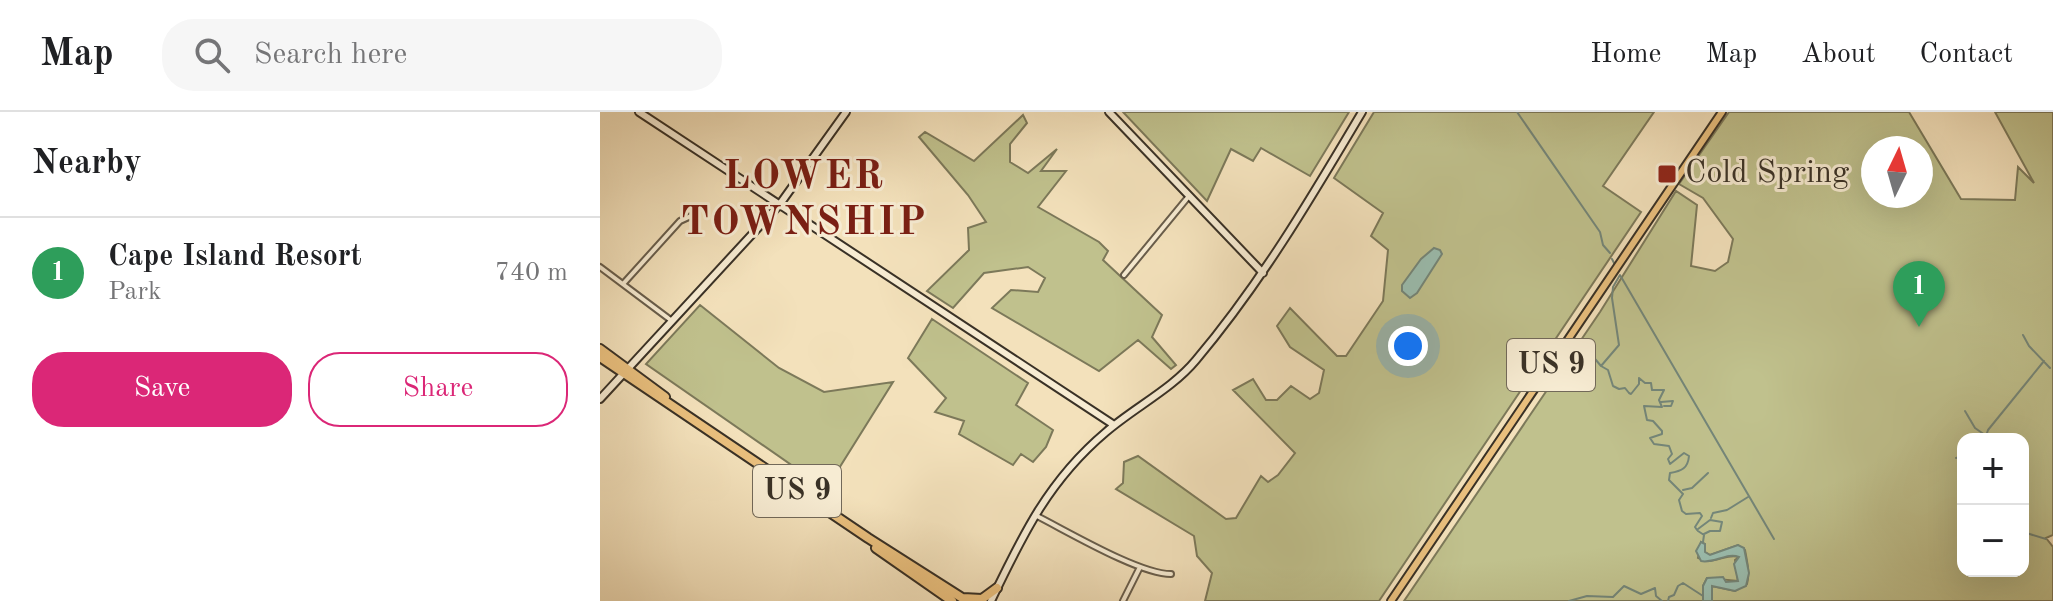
<!DOCTYPE html>
<html lang="en">
<head>
<meta charset="utf-8">
<style>
	body { margin:0; font-family:"Old Standard TT",serif; background:#f6f6f6; color:#202124 }
	.controls { position:absolute; right:24px; bottom:24px; display:grid; overflow:hidden; border-radius:16px; box-shadow:0 8px 32px #0002 }
	.controls button { width:72px; height:72px; display:grid; place-items:center; padding:0; border:0; border-bottom:2px solid #e0e0e0; background:#fff; color:#202124; font:40px sans-serif }
	.compass { position:absolute; left:1261px; top:24px; width:72px; height:72px; border-radius:50%; background:#fff; box-shadow:0 8px 32px #0002; rotate:5deg }
	.you { position:absolute; left:808px; top:234px; width:28px; height:28px; margin:-20px; border:6px solid #fff; border-radius:50%; background:#1a73e8; box-shadow:0 0 0 12px #1a73e833 }
	.badge { display:grid; place-items:center; width:52px; height:52px; border-radius:50%; background:#db2777; color:#fff; font-size:26px; font-weight:700 }
	.pin { position:absolute; translate:-50% -66px; filter:drop-shadow(0 2px 4px #0008) }
	.pin::after { content:''; position:absolute; top:42px; width:28px; height:24px; background:inherit; clip-path:polygon(0 0,100% 0,50% 100%) }
	.list { margin:0; padding:0; list-style:none }
	h2 { display:flex; justify-content:space-between; align-items:center; height:104px; margin:0; padding:0 32px; font-size:34px }
	h2 small { font-size:26px; font-weight:400; color:#757577 }
	.list li { display:grid; grid-template-columns:52px 1fr auto; gap:24px; align-items:center; box-sizing:border-box; height:112px; padding:0 32px; border-top:2px solid #e0e0e0 }
	.list b { display:block; font-size:30px; white-space:nowrap }
	.list p { margin:0; font-size:26px; white-space:nowrap; color:#757577 }
	.list em { font-size:26px; font-style:normal; color:#757577 }
	.actions { display:flex; gap:16px; padding:24px 32px }
	.actions a { flex:1; padding:18px 0; border:2px solid #db2777; border-radius:32px; text-align:center; font-size:28px; color:#db2777 }
	.actions .main { background:#db2777; color:#fff }
	.icon { flex:none; width:44px; height:44px; fill:none; stroke:currentColor; stroke-width:2; stroke-linecap:round; stroke-linejoin:round }
	.map { position:relative; flex:none; width:1453px; height:489px; overflow:hidden }
	header { display:flex; align-items:center; gap:48px; box-sizing:border-box; height:112px; padding:0 40px; background:#fff; border-bottom:2px solid #e0e0e0 }
	header strong { font-size:38px }
	nav { display:flex; gap:44px; margin-inline-start:auto; font-size:28px }
	.search { width:560px; height:72px; background:#f6f6f6; display:flex; align-items:center; gap:20px; box-sizing:border-box; padding:0 28px; border-radius:32px; color:#757577; font-size:30px }
	main { display:flex }
	aside { flex:1; background:#fff }
	.map>svg:first-child { display:block }
	.green { fill:#c0c18d; stroke:#7c795a; stroke-width:2; fill-rule:evenodd }
	.water { fill:#9bbeb0; stroke:#748679; stroke-width:2 }
	.lines { fill:none; stroke-linecap:round; stroke-linejoin:round }
	.stream { stroke:#748679; stroke-width:2 }
	.street-casing { stroke:#685d4b; stroke-width:8 }
	.secondary-casing { stroke:#393126; stroke-width:10 }
	.primary-casing { stroke:#393126; stroke-width:10 }
	.highway-casing { stroke:#393126; stroke-width:12 }
	.street { stroke:#f7ecd3; stroke-width:4 }
	.secondary { stroke:#f7ecd3; stroke-width:6 }
	.primary { stroke:#eac07e; stroke-width:6 }
	.highway { stroke:#eac07e; stroke-width:8 }
	.poi-dot { fill:#8f2418; stroke:#f7ecd3; stroke-width:3 }
	.labels { text-anchor:middle; dominant-baseline:central; stroke-width:6; stroke-linejoin:round; paint-order:stroke }
	.shield { fill:#f7ecd3; stroke:#72695a; stroke-width:2 }
	.shield-label { font-size:30px; font-weight:bold; fill:#393126 }
	.poi-label { font-size:32px; fill:#393126; stroke:#f7ecd3; text-anchor:start }
	.district-label { font-size:40px; font-weight:bold; letter-spacing:2px; fill:#7a1f14; stroke:#f7ecd3 }
</style>
</head>
<body>
<header>
<strong>Map</strong>
<div class="search"><svg class="icon" aria-label="search" viewBox="0 0 24 24"><circle cx="10" cy="10" r="6"/><path d="M15 15l6 6"/></svg>Search here</div>
<nav><a>Home</a><a>Map</a><a>About</a><a>Contact</a></nav>
</header>
<main>
<aside>
<h2>Nearby<small></small></h2>
<ul class="list">
<li><span class="badge" style="background:#2e9e5b">1</span><div><b>Cape Island Resort</b><p>Park</p></div><em>740 m</em></li>
</ul>
<div class="actions"><a class="main">Save</a><a>Share</a></div>
</aside>
<div class="map">
<svg width="1453" height="489" viewBox="0 0 1453 489">
	<rect width="100%" height="100%" fill="#f3e1bb"/>
	<filter id="stains"><feTurbulence type="fractalNoise" baseFrequency=".0025" numOctaves="4"/><feColorMatrix values="0 0 0 0 .2 0 0 0 0 .09 0 0 0 0 .02 0 0 0 .5 -.17"/></filter>
	<radialGradient id="worn" r=".72"><stop offset=".6" stop-color="#630" stop-opacity="0"/><stop offset="1" stop-color="#630" stop-opacity=".3"/></radialGradient>
	<!-- green -->
	<path class="green" d="M523 0H749L710 64 661 36 653 49 631 37 607 89Z
		M774 0H1054L1003 74 1041 100 779 489H605L612 461 597 444 594 424 516 377 523 371 524 350 538 344 626 407 636 406 661 364 668 370 678 363 695 341 633 278 653 267 666 288H677L691 274 710 287 719 281 724 258 690 235 677 214 690 196 737 244H746L783 189 788 138 771 124 783 101 734 66Z
		M1129 0H1309L1361 87 1415 88 1418 55 1434 71 1395 0H1453V423L1446 426 1453 435V489H1112V474L1135 479 1147 472C1150 462 1147 449 1145 438L1138 433 1110 443 1105 440V432L1101 430 1098 446C1113 455 1126 440 1139 445L1135 448 1138 469 1107 466 1103 474V489H804L1000 200 1076 79 1097 93 1091 154 1115 159 1128 150 1133 127 1103 86 1079 72ZM1273 36H1321V84H1273ZM1363 327H1423V459H1363Z
		M423 3 427 11 410 32V50L428 61 457 37 441 59H466L438 95 499 130 508 139 503 148 562 203 552 225 576 253 571 257 538 228 499 259 392 196 411 178 438 180 445 166 428 155 384 161 353 196 327 179 369 138 368 116 386 110 368 83 319 25 325 20 374 49Z
		M100 193 179 256 224 280 293 270 226 377 46 252Z
		M332 207 428 271 416 293 453 318 446 335 433 350 421 342 413 353 359 322 364 309 335 300 346 286 308 246Z"/>
	<!-- water -->
	<path class="water" d="M834 136 840 138 842 142 817 181 810 186 802 179V173L821 147Z
		M1101 430 1105 432V440L1110 443 1138 433 1144 436 1149 461 1146 474 1135 479 1112 474V489H1103V474L1107 466 1123 465 1126 470 1138 469 1134 452 1139 445C1127 440 1114 452 1101 449L1096 439Z"/>
	<g class="lines">
		<!-- stream -->
		<path class="stream" d="M917 0 1000 120 1003 133 1010 141
			M1012 147 1014 151
			M1423 223 1429 234 1450 256
			M985 235 1001 254
			M1061 290 1073 289 1071 294H1064
			M1365 299 1375 316 1385 323
			M1385 327 1388 318 1444 249
			M1356 346 1363 344
			M1083 378 1092 376 1108 361
			M1111 406 1113 401 1127 398 1148 385
			M1098 417 1110 408 1122 410 1120 419H1110L1104 422
			M1097 418 1095 415 1102 404 1100 401 1086 402 1082 399 1079 388 1083 382 1069 368 1070 361C1082 359 1088 356 1089 344L1084 341 1070 352 1068 347 1072 342 1069 334 1054 332 1050 326 1062 322V319L1053 309 1047 308 1044 294 1062 295 1059 288 1064 278H1052L1051 271H1045L1039 266V272L1031 282 1029 281 1025 276 1019 277 1013 274 1008 258 1001 254 1019 233 1012 186 1013 175 1020 163 1174 427
			M1098 419 1104 423 1103 430
			M1423 420 1446 427
			M969 489 987 484 1013 485 1024 474 1041 482 1055 476 1056 484 1062 489
			M1068 489 1069 485 1074 483 1078 474 1083 471 1103 484"/>
		<!-- street casing -->
		<g class="street-casing">
			<path id="street" d="M0 155 72 209
				M524 163 589 84
				M23 172 80 109 91 104
				M435 403C467 419 539 462 571 462
				M523 489 540 455"/>
		</g>
		<!-- secondary casing -->
		<g class="secondary-casing">
			<path id="secondary" d="M39 0 514 313
				M509 0 663 161
				M0 287 180 92 246 0
				M391 489C423 422 449 368 506 320 535 295 572 277 596 248 661 171 711 86 762 0"/>
		</g>
		<!-- primary casing -->
		<g class="primary-casing">
			<path id="primary" d="M791 489 1122 0"/>
		</g>
		<!-- highway casing -->
		<g class="highway-casing">
			<path id="highway" d="M0 237 65 285
				M0 245 268 426 367 489
				M276 436 352 489
				M363 486 382 487 397 476"/>
		</g>
		<!-- street -->
		<use href="#street" class="street"/>
		<!-- secondary -->
		<use href="#secondary" class="secondary"/>
		<!-- primary -->
		<use href="#primary" class="primary"/>
		<!-- highway -->
		<use href="#highway" class="highway"/>
	</g>
	<!-- markers -->
	<rect class="poi-dot" x="1057" y="52" width="20" height="20" rx="4"/>
	<g class="labels">
		<!-- shield labels -->
		<g class="shield">
			<rect x="907" y="227" width="88" height="52" rx="6"/>
			<rect x="153" y="353" width="88" height="52" rx="6"/>
		</g>
		<g class="shield-label">
			<text x="951" y="253">US 9</text>
			<text x="197" y="379">US 9</text>
		</g>
		<!-- poi labels -->
		<g class="poi-label">
			<text x="1085" y="62">Cold Spring</text>
		</g>
		<!-- district labels -->
		<g class="district-label">
			<text x="204" y="66">LOWER<tspan x="204" dy="46">TOWNSHIP</tspan></text>
		</g>
	</g>
	<rect width="100%" height="100%" filter="url(#stains)"/>
	<rect width="100%" height="100%" fill="url(#worn)"/>
</svg>
<div class="controls">
<button>+</button>
<button>−</button>
</div>
<svg class="compass" viewBox="-18 -18 36 36"><path d="M0-13l5 13h-10z" fill="#e53935"/><path d="M0 13l5-13h-10z" fill="#757577"/></svg>
<div class="you"></div>
<div class="pin badge" style="left:1319px;top:215px;background:#2e9e5b">1</div>
</div>
</main>
</body>
</html>
